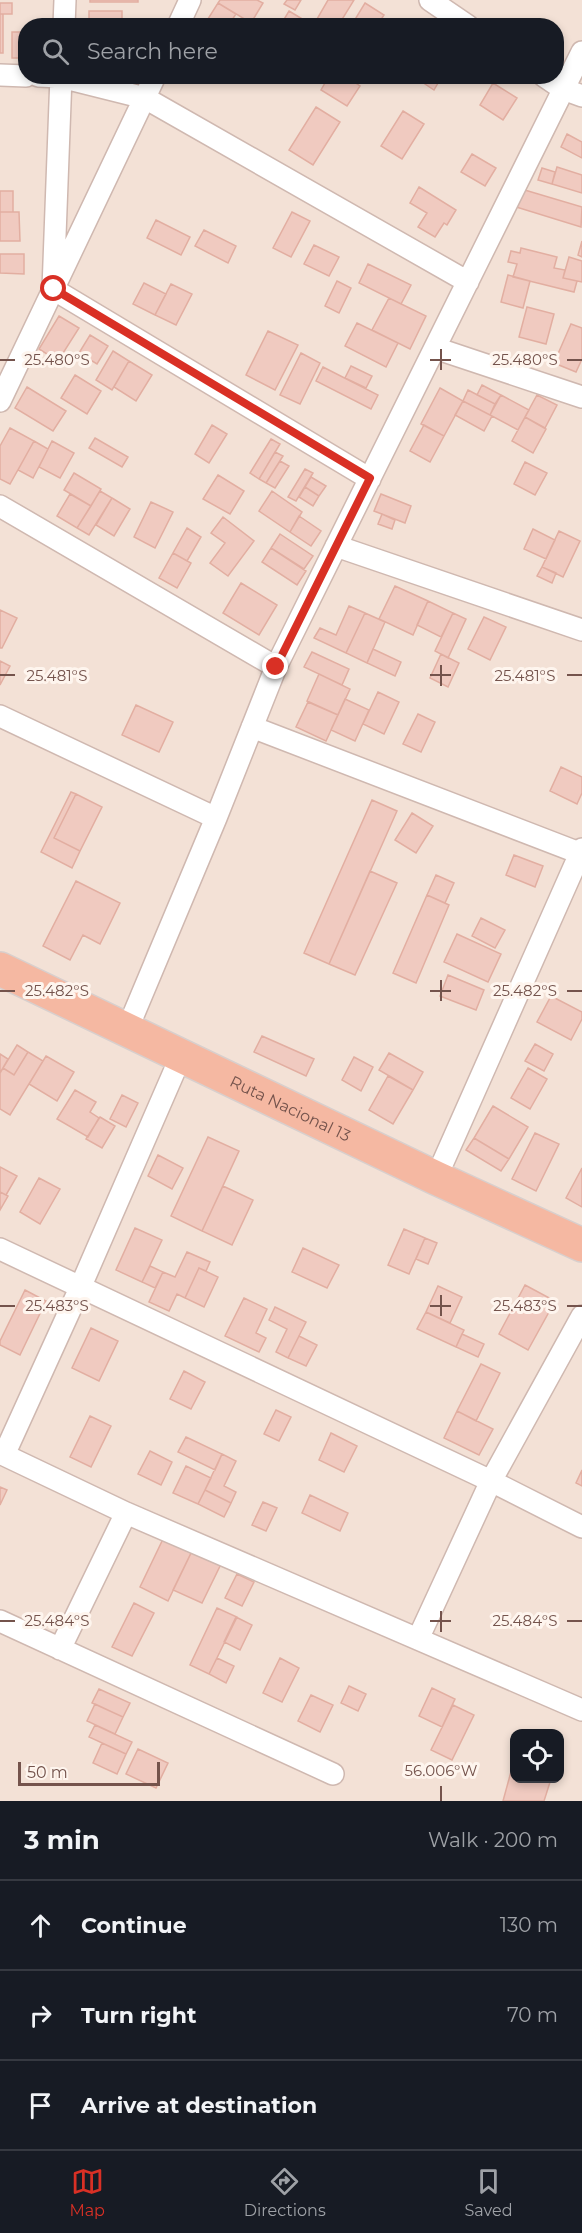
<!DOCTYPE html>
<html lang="en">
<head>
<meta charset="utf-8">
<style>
	body { margin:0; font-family:Montserrat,sans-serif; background:#242831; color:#f1f3f6 }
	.controls { position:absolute; right:18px; bottom:18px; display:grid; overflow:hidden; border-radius:12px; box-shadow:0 3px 9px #0003 }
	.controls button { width:54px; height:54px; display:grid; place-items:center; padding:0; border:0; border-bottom:2px solid #363941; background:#171b24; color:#f1f3f6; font:30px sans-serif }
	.scale { position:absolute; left:18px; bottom:15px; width:142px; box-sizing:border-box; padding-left:6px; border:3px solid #74534c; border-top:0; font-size:16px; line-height:21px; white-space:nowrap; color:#74534c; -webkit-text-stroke:4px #fef5ee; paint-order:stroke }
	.stop { position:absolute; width:18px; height:18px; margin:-14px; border:4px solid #d93025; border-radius:50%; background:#fff }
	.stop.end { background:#d93025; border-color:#fff; box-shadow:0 2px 6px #0008 }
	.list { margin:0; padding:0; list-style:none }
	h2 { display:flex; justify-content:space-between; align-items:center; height:78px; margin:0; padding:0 24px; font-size:26px }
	h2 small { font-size:20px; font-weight:400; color:#9ea1a6 }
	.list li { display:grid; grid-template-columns:39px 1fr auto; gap:18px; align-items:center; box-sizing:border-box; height:90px; padding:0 24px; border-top:2px solid #363941 }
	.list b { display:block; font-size:22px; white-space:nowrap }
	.list em { font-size:20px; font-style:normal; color:#9ea1a6 }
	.icon { flex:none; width:33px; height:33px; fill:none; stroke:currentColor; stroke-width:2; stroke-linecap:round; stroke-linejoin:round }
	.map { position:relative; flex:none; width:582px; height:1801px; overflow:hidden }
	.search { position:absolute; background:#171b24; box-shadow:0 3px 9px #0003; left:18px; right:18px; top:18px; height:66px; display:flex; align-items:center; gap:15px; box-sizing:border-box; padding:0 21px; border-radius:24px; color:#9ea1a6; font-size:22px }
	.sheet { height:348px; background:#171b24 }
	nav { display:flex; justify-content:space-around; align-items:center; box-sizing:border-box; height:84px; border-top:2px solid #363941; background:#171b24; font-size:16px; color:#9ea1a6 }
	nav a { display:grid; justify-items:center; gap:3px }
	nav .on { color:#d93025 }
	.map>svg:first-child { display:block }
	.residential { fill:#f3e1d6; fill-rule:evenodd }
	.building { fill:#f0cac0; stroke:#e2aea1; stroke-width:1.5 }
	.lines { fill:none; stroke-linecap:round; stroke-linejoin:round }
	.minor-casing { stroke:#cfb8b0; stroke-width:24 }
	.trunk-casing { stroke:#d8cfcd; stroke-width:36 }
	.minor { stroke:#fff; stroke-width:21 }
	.trunk { stroke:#f5b8a2; stroke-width:33 }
	.route { stroke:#d93025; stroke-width:8 }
	.ticks { fill:none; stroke:#74534c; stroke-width:2 }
	.labels { text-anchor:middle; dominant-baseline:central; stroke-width:6; stroke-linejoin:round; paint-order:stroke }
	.street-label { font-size:16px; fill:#74534c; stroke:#fef5ee }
	.ticks-label { font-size:15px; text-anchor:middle; fill:#74534c; stroke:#fef5ee; stroke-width:6; stroke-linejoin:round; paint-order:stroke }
</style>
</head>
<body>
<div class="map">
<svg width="582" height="1801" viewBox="0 0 582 1801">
	<rect width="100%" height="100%" fill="#fbf0e7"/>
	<!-- residential -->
	<path class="residential" d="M0 0H582V1801H0ZM26 26H556V76H26ZM514 1734H560V1778H514Z"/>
	<!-- building -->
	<path class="building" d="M90 0H138V2H90Z
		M220 0H257L263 3 251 23 218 3Z
		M287 0H301L295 10 284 4Z
		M328 0H354L338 26H327L317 19Z
		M0 3H12V14H0Z
		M218 3 236 14 228 26H212L206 22Z
		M365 3 384 15 377 26H351Z
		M89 11H122V26H89Z
		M289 11 314 26H280Z
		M0 14H3V53H0Z
		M12 32H26V58H12Z
		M329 76H345L360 86 347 106 321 90Z
		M413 76H442L434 90Z
		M493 83 517 98 503 120 480 105Z
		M316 107 340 122 313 165 289 150Z
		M403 111 424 124 402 159 381 146Z
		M567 134 582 142V158L561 147Z
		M472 154 496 168 485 186 461 172Z
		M557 167 582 175V193L552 184Z
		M542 168 555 172 552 184 538 180Z
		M419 187 456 210 447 225 444 223 435 237 418 227 427 213 410 203Z
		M518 188 582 207 581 227 513 206Z
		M0 191H13V212H0Z
		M0 212H19L20 241H0Z
		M292 212 310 221 291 257 273 248Z
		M156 220 190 237 181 255 147 238Z
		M204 230 236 246 228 263 195 246Z
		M582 241V257L578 255Z
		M314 245 339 257 329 276 304 264Z
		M521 248 557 257 554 268 565 270 563 278 577 281 574 292 513 277 517 264 508 262 511 251 520 253Z
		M0 254H24V274L0 273Z
		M569 257 582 261V282L563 278Z
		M368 264 411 285 401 304 359 283Z
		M508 275 530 281 523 308 501 302Z
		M337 281 351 288 339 313 325 306Z
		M144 283 166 294 155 315 133 304Z
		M171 284 192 294 176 325 155 315Z
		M389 298 426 316 410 349 372 330Z
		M527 307 554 314 546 344 519 337Z
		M59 316 79 328 58 361 39 349Z
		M357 323 398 343 386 367 345 346Z
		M571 324 582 328V359L576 372 554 363Z
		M268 331 298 345 275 390 246 375Z
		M90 335 108 346 97 364 79 353Z
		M113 351 129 361 112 390 96 380Z
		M301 353 320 363 300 404 280 395Z
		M129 361 152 375 136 401 114 387Z
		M351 366 372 376 366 388 345 378Z
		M323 367 378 395 371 409 316 381Z
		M75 375 101 391 87 414 61 398Z
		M482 385 501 395 495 404 477 395Z
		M27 387 66 411 53 431 15 408Z
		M440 388 463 401 444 436 421 424Z
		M468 390 495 404 490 415 463 401Z
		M501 395 529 410 518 430 490 415Z
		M537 395 557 405 545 428 525 417Z
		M463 401 492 416 484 431 455 415Z
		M525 417 546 429 533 453 512 441Z
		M212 425 227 434 209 463 195 454Z
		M424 425 444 436 430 462 410 451Z
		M10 428 34 441 10 484 0 479V446Z
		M95 438 128 457 122 467 89 448Z
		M271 439 280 444 259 479 250 473Z
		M34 441 48 449 33 478 18 470Z
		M52 441 74 453 60 478 39 467Z
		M275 452 283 456 266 483 259 479Z
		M280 461 289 466 275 488 266 483Z
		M525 462 547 473 535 495 514 484Z
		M305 469 313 473 296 501 288 497Z
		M74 473 101 489 91 506 64 490Z
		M218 475 244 491 230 514 203 499Z
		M311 477 326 486 319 496 305 487Z
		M305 487 319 496 313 506 299 497Z
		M100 491 112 498 89 535 77 528Z
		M272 491 302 512 290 532 259 511Z
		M70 494 91 506 77 528 57 516Z
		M381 494 411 506 405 523 374 511Z
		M112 498 130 509 114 536 96 525Z
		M151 502 173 512 155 548 134 537Z
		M382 514 395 520 392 529 378 524Z
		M299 516 321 531 311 546 290 532Z
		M223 517 254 541 228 576 210 563 225 543 211 533Z
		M187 528 201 537 187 561 173 553Z
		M533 529 555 540 546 559 524 549Z
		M559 531 580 541 563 577 542 567Z
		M280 534 313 556 304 569 271 548Z
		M271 548 306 571 297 585 262 562Z
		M173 553 191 563 177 588 159 578Z
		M542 567 556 573 552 583 537 576Z
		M241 583 277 605 259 635 223 613Z
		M395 586 428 601 413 635 379 619Z
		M428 601 453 613 441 637 417 625Z
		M349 606 365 613 346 653 314 638 320 628 336 635Z
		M0 610 17 618 2 648H0Z
		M365 613 385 622 367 663 346 653Z
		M453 613 466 619 448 658 435 651Z
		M484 617 506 627 490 660 468 649Z
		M373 649 401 662 395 676 367 663Z
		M312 652 349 669 342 685 304 667Z
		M441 654 459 663 448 687 430 678Z
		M0 661 10 666 0 685Z
		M319 674 350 689 338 715 307 701Z
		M378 692 399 702 384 734 363 724Z
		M345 699 369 710 355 741 331 730Z
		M308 702 338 715 326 741 296 727Z
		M136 705 173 722 159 752 122 735Z
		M418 714 435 722 421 752 403 744Z
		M561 767 582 777V793L577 804 550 791Z
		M71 792 76 794 54 838 80 851 72 868 41 852Z
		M76 794 102 807 80 851 54 838Z
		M372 800 397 811 329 964 304 953Z
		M412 813 433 826 416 853 395 840Z
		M514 855 543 866 535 887 506 875Z
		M370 871 397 883 355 975 329 964Z
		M436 875 454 883 445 903 427 895Z
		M76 881 120 903 100 944 83 935 70 960 43 946Z
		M427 895 449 905 416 983 393 973Z
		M481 918 505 930 495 948 472 936Z
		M457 934 501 954 488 982 444 962Z
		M448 975 484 990 476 1010 440 996Z
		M551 996 582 1012V1019L571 1040 537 1022Z
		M262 1036 314 1059 306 1076 254 1052Z
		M535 1044 553 1054 544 1071 525 1061Z
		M17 1045 28 1052 14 1075 3 1068Z
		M28 1052 43 1061 10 1115 0 1109V1073L3 1068 14 1075Z
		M389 1053 423 1072 413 1090 379 1070Z
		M0 1054 8 1059 0 1073Z
		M46 1056 74 1072 57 1101 29 1084Z
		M354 1057 373 1067 361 1091 342 1080Z
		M528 1068 547 1079 530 1109 511 1098Z
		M388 1076 413 1090 393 1124 369 1110Z
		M75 1090 96 1102 90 1112 99 1118 88 1137 57 1119Z
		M122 1095 138 1103 126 1127 110 1119Z
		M493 1106 528 1127 509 1159 474 1138Z
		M100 1117 115 1126 102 1148 86 1139Z
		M535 1133 559 1144 536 1191 512 1179Z
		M208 1137 239 1151 202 1231 171 1216Z
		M474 1138 509 1159 501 1171 466 1150Z
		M158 1155 183 1168 172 1189 148 1176Z
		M0 1167 17 1176 6 1195 0 1192Z
		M582 1168V1207L566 1198Z
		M39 1178 60 1189 40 1224 20 1212Z
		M223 1186 253 1200 232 1245 202 1231Z
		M0 1192 8 1196 0 1210Z
		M135 1228 162 1240 142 1282 116 1270Z
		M404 1229 425 1238 409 1274 388 1265Z
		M425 1238 437 1243 428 1264 416 1259Z
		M303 1248 339 1265 327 1288 292 1272Z
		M187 1252 210 1262 206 1271 199 1268 185 1298 177 1294 169 1311 149 1302 163 1272 175 1277Z
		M150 1266 163 1272 155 1288 142 1282Z
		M199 1268 218 1277 204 1307 185 1298Z
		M525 1285 555 1301 528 1350 499 1334Z
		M438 1286 462 1297 450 1323 426 1312Z
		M25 1290 46 1301 20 1355 0 1345V1341Z
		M244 1298 267 1309 256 1333 266 1338 259 1352 225 1336Z
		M275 1307 306 1322 288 1358 276 1352 287 1329 269 1320Z
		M426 1312 464 1330 456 1347 417 1329Z
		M91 1328 118 1341 99 1381 72 1368Z
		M462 1334 484 1344 478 1357 456 1347Z
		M299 1336 317 1345 306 1366 288 1358Z
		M481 1364 500 1373 476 1421 457 1411Z
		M184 1371 205 1382 191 1409 170 1399Z
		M276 1410 291 1417 279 1441 264 1434Z
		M457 1411 493 1429 479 1455 444 1438Z
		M90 1416 111 1426 91 1467 70 1457Z
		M331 1433 357 1446 344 1472 319 1460Z
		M186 1437 222 1454 215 1470 178 1452Z
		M150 1451 172 1462 161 1485 138 1474Z
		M222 1454 236 1461 224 1486 236 1492 231 1503 205 1490Z
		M186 1466 211 1478 198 1504 173 1493Z
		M582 1470V1486L576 1483Z
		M0 1487 7 1490 0 1505Z
		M205 1490 231 1503 224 1517 198 1504Z
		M310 1495 348 1513 340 1531 302 1513Z
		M263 1502 277 1508 266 1531 252 1525Z
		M164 1537 192 1551 168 1601 140 1587Z
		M192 1551 221 1564 202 1603 173 1590Z
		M237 1574 254 1582 242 1606 225 1598Z
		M134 1603 154 1613 132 1656 112 1647Z
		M217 1608 237 1617 209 1674 190 1665Z
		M236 1617 252 1625 240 1650 224 1642Z
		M217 1658 234 1666 226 1683 209 1674Z
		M280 1658 299 1668 282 1702 263 1693Z
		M349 1686 366 1694 358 1711 341 1703Z
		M432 1688 455 1699 442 1727 419 1716Z
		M99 1689 130 1703 123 1717 92 1703Z
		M311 1695 333 1705 320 1732 298 1721Z
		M95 1704 123 1717 115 1734 87 1721Z
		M453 1705 474 1715 452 1760 431 1750Z
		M95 1725 132 1742 126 1754 89 1737Z
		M102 1743 126 1754 117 1774 93 1763Z
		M138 1749 168 1763 156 1788 126 1774Z
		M512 1768 514 1769V1778L551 1779 544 1801H503Z"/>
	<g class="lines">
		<!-- minor casing -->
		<g class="minor-casing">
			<path id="minor" d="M430 0 468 26
				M64 26 65 0
				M178 26 190 0
				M0 75 26 76
				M38 76 61 77 145 98 468 282
				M61 76 53 289 370 479
				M544 76 563 89 582 96
				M435 348 582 397
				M0 401 155 76
				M0 506 276 667
				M336 546 582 630
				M0 716 216 818
				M252 727 582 854
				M127 1030 216 818 276 667 582 52
				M436 1178 582 849
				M0 1249 491 1481 582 1527
				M0 1453 126 1513 582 1710
				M4 1455 80 1288 181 1056
				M0 1621 333 1774
				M418 1639 491 1481 582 1316
				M60 1649 126 1513"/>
		</g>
		<!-- trunk casing -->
		<g class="trunk-casing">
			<g id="trunk">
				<path id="s1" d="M0 969 436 1178 582 1245"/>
			</g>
		</g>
		<!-- minor -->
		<use href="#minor" class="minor"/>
		<!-- trunk -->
		<use href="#trunk" class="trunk"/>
	</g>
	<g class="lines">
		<!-- route -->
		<path class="route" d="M54 289 370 478 276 667"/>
	</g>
	<!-- ticks -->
	<path class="ticks" d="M441 349V370M0 360H15M430 360H451M567 360H582M441 665V686M0 675H15M430 675H451M567 675H582M441 980V1001M0 991H15M430 991H451M567 991H582M441 1295V1316M0 1306H15M430 1306H451M567 1306H582M441 1611V1632M0 1621H15M430 1621H451M567 1621H582M441 1786V1801"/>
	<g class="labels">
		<!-- street labels -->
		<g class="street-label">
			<text stroke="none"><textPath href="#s1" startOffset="322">Ruta Nacional 13</textPath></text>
		</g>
	</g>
	<g class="ticks-label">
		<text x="57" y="365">25.480°S</text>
		<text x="525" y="365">25.480°S</text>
		<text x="57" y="681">25.481°S</text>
		<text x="525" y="681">25.481°S</text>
		<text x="57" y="996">25.482°S</text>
		<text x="525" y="996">25.482°S</text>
		<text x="57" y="1311">25.483°S</text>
		<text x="525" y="1311">25.483°S</text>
		<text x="57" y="1626">25.484°S</text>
		<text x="525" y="1626">25.484°S</text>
		<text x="441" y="1776">56.006°W</text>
	</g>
</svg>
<div class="controls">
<button><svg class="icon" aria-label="locate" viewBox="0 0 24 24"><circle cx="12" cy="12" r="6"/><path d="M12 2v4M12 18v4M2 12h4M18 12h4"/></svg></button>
</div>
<div class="scale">50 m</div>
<div class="stop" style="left:54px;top:289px"></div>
<div class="stop end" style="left:276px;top:667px"></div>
<div class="search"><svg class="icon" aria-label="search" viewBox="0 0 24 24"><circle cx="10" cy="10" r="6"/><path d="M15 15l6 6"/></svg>Search here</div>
</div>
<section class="sheet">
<h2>3 min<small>Walk · 200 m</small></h2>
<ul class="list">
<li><svg class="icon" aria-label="ahead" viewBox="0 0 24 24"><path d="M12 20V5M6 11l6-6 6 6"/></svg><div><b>Continue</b></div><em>130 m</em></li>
<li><svg class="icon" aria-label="right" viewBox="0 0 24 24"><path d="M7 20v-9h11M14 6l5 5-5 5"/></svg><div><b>Turn right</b></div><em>70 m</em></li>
<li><svg class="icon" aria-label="arrive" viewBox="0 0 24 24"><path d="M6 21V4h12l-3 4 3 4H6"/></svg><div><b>Arrive at destination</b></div></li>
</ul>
</section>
<nav>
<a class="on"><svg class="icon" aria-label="map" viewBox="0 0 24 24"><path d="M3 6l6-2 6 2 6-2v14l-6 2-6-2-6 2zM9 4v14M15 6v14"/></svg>Map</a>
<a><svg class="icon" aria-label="directions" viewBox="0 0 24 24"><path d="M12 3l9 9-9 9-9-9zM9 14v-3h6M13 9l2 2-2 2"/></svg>Directions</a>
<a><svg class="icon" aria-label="saved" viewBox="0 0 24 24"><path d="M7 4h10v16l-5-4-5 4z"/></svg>Saved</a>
</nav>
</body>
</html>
